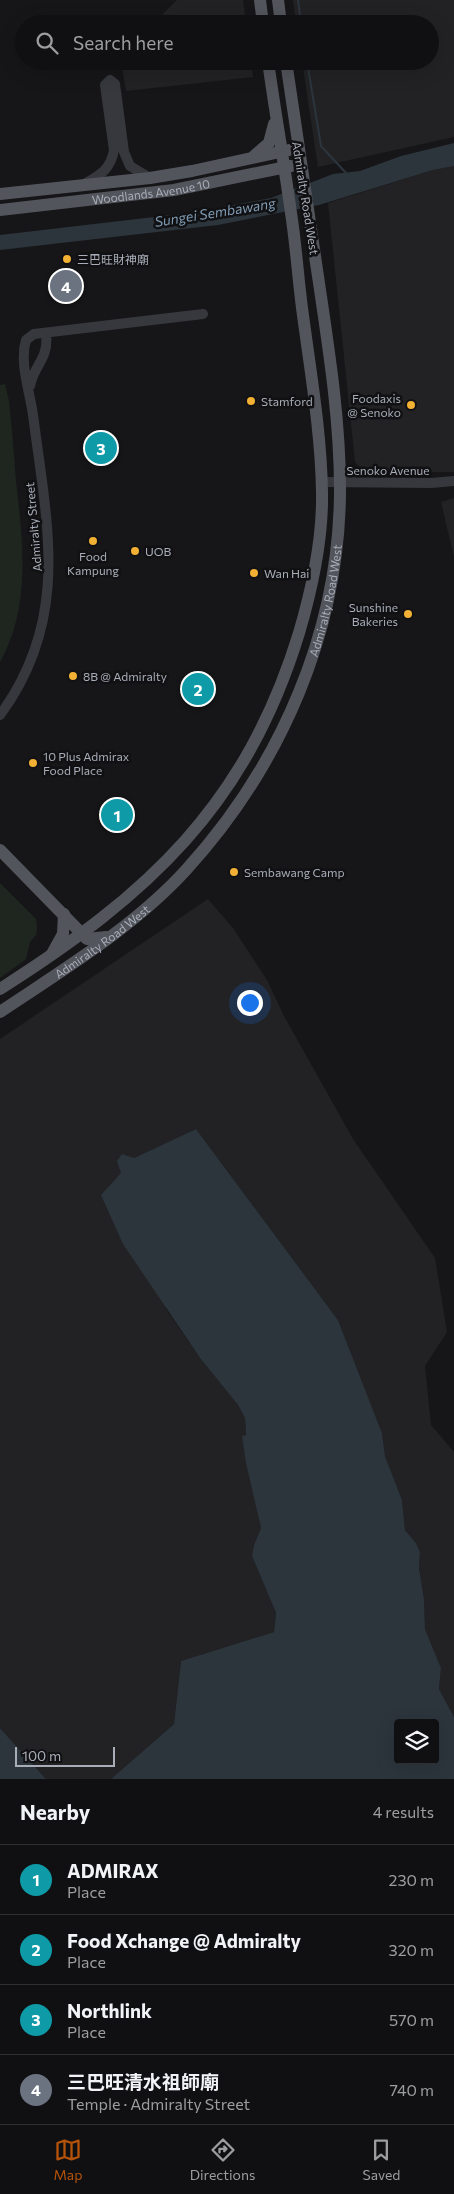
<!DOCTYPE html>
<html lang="en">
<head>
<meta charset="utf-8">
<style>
	body { margin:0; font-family:Commissioner,"Noto Sans SC",sans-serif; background:#19191b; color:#f1f3f6 }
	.controls { position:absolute; right:15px; bottom:15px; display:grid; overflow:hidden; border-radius:5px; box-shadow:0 5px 20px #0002 }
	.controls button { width:45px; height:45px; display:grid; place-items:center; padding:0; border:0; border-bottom:1px solid #303032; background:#101012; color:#f1f3f6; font:25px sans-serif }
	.scale { position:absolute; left:15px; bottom:12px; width:100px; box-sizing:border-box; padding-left:5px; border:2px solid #a8adb8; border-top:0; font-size:14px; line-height:18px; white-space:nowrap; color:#a8adb8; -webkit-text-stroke:4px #111113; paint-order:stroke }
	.you { position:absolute; left:249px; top:1002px; width:18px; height:18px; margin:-12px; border:4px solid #fff; border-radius:50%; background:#1a73e8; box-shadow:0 0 0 8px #1a73e833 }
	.badge { display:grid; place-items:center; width:32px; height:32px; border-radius:50%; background:#b45309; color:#fff; font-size:16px; font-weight:700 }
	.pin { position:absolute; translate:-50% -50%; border:2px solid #fff; box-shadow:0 1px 5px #0006 }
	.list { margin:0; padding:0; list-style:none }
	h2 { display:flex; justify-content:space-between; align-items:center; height:65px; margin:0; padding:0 20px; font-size:21px }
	h2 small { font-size:16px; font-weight:400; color:#9c9d9f }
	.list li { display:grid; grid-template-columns:32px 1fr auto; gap:15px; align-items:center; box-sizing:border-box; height:70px; padding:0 20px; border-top:1px solid #303032 }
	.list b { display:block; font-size:19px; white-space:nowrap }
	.list p { margin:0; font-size:16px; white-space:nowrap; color:#9c9d9f }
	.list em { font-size:16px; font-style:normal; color:#9c9d9f }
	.icon { flex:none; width:28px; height:28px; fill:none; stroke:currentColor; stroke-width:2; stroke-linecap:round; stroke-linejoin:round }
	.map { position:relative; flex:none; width:454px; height:1779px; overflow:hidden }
	.search { position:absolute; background:#101012; box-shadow:0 5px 20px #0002; left:15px; right:15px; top:15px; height:55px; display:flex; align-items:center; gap:12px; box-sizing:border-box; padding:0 18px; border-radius:28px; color:#9c9d9f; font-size:19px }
	.sheet { height:345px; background:#101012 }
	nav { display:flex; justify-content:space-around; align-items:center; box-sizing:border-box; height:70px; border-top:1px solid #303032; background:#101012; font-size:14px; color:#9c9d9f }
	nav a { display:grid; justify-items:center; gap:2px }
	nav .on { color:#b45309 }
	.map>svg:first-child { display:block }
	.built { fill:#222225 }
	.green { fill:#1e261f }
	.water { fill:#2c353c; fill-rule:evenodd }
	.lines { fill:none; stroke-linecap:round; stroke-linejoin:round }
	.stream { stroke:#2c353c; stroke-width:2 }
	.minor { stroke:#37383d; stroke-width:10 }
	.major { stroke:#53555c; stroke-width:12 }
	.poi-dot { fill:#f2b134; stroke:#111113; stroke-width:2 }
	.labels { text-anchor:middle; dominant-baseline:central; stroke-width:5; stroke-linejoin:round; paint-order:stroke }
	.street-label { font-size:12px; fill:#a8adb8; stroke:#111113 }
	.poi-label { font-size:12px; fill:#a8adb8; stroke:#111113; text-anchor:start }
	.water-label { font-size:14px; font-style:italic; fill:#7f9bb3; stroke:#111113 }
</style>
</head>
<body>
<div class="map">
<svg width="454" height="1779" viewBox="0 0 454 1779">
	<rect width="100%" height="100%" fill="#161618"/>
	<!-- built -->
	<path class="built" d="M177 0H243L246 24H153Z
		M293 0H454V137L318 167 302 61H430V24H296Z
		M121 61H251L253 77 126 91Z
		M454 166V472L365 473 355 462 328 203 433 170Z
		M454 498V557L441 502Z
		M208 899 233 928 267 980 284 1016 353 1139 435 1258 447 1332 425 1366 431 1425 454 1452V1717L439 1689 441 1668 425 1629 424 1599 419 1568 420 1552 416 1543 405 1530 402 1500 385 1456 382 1433 338 1320 196 1129 134 1158 166 1309 200 1358 238 1405 245 1418 246 1435 243 1436 261 1528 254 1545 252 1556 276 1613 274 1632 181 1661 174 1724 111 1779H46L0 1728V1039Z"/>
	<!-- green -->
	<path class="green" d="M5 384 9 401C12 428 14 455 16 481 23 542 31 607 0 662V385Z
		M0 883 36 919 37 928 36 935 30 942 26 959 0 978Z"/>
	<!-- water -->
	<path class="water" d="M454 143V166L433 170 319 205 218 225 0 250V235L197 212 271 198 333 174 360 171 401 156Z
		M196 1129 338 1320 382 1433 385 1456 402 1500 405 1530 416 1543 420 1552 419 1568 424 1599 425 1629 441 1668 439 1689 454 1717V1779H111L174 1724 181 1661 274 1632 276 1613 252 1556 254 1545 261 1528 246 1463 242 1436 246 1435 245 1418 238 1405 200 1358 123 1244 101 1195 121 1173 117 1161 122 1154 134 1158ZM398 1723H435V1760H398Z
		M0 1728 46 1779H0Z"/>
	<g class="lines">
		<!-- stream -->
		<path class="stream" d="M298 0 301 24
			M307 61 321 146 346 173"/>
		<!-- minor -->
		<path class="minor" d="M86 183C101 175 111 168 114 150L105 85 110 80 115 84 124 152 130 166 150 178
			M30 386C35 362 49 360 46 333
			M321 482 431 483 454 481
			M0 715C71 619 47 524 33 415 30 392 19 362 26 340L34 334 203 314"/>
		<!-- major -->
		<g class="major">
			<path d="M260 0 263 24"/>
			<path d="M278 0 281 24"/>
			<path d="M254 156 269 143 274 124"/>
			<path d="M0 194 150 178 192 171 289 150"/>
			<path id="s1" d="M0 210 174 190 291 166"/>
			<path d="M0 850 87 939 106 937"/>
			<path d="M52 954 63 934 64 914"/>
			<path d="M0 989C148 895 246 806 299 633 312 589 323 539 322 492 321 431 310 369 302 308 298 277 296 245 291 213 284 162 275 112 268 61"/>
			<path id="s2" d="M0 1012C64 969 134 927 186 870 281 766 340 630 340 489 340 420 329 351 319 283 308 209 297 135 286 61"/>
		</g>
	</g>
	<!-- markers -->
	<g class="poi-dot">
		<circle cx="67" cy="259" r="5"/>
		<circle cx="251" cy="401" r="5"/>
		<circle cx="411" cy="405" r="5"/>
		<circle cx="93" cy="541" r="5"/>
		<circle cx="135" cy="551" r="5"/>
		<circle cx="254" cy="573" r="5"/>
		<circle cx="408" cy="614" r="5"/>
		<circle cx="73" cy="676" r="5"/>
		<circle cx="33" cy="763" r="5"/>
		<circle cx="234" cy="872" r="5"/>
	</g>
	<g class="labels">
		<!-- street labels -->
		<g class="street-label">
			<text stroke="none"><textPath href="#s1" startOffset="152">Woodlands Avenue 10</textPath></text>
			<text transform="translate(306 198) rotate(81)">Admiralty Road West</text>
			<text x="388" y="470">Senoko Avenue</text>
			<text transform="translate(33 527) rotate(-95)">Admiralty Street</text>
			<text stroke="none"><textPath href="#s2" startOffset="542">Admiralty Road West</textPath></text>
			<text stroke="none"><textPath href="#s2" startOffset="124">Admiralty Road West</textPath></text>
		</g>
		<!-- poi labels -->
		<g class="poi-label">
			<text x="77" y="259">三巴旺財神廟</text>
			<text x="401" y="398" text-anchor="end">Foodaxis<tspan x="401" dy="14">@ Senoko</tspan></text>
			<text x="261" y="401">Stamford</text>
			<text x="145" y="551">UOB</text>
			<text x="93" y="556" text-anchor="middle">Food<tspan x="93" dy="14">Kampung</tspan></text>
			<text x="264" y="573">Wan Hai</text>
			<text x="398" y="607" text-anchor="end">Sunshine<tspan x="398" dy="14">Bakeries</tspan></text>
			<text x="83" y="676">8B @ Admiralty</text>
			<text x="43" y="756">10 Plus Admirax<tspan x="43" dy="14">Food Place</tspan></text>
			<text x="244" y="872">Sembawang Camp</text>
		</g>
		<!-- water labels -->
		<g class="water-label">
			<text transform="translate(215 212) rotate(-9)">Sungei Sembawang</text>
		</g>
	</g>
</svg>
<div class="controls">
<button><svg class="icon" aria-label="layers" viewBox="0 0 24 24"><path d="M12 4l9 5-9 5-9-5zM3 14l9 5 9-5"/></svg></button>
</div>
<div class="scale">100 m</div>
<div class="you"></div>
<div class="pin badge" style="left:117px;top:815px;background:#0f9aa8">1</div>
<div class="pin badge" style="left:198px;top:689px;background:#0f9aa8">2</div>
<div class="pin badge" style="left:101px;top:448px;background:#0f9aa8">3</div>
<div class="pin badge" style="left:66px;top:286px;background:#6b7280">4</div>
<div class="search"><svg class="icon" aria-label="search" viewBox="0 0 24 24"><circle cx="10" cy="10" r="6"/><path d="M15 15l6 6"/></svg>Search here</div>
</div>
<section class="sheet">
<h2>Nearby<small>4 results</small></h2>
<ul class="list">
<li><span class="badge" style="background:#0f9aa8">1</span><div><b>ADMIRAX</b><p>Place</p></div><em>230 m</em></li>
<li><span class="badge" style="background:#0f9aa8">2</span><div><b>Food Xchange @ Admiralty</b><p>Place</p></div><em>320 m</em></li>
<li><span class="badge" style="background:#0f9aa8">3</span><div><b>Northlink</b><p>Place</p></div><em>570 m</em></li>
<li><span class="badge" style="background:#6b7280">4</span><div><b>三巴旺清水祖師廟</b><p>Temple · Admiralty Street</p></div><em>740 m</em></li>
</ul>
</section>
<nav>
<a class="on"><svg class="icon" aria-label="map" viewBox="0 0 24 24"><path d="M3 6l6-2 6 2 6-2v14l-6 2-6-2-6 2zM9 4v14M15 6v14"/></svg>Map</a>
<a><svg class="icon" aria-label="directions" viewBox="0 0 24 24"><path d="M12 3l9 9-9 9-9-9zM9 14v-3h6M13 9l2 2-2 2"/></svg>Directions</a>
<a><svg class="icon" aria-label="saved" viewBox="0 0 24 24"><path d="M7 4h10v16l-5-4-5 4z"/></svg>Saved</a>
</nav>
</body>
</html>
